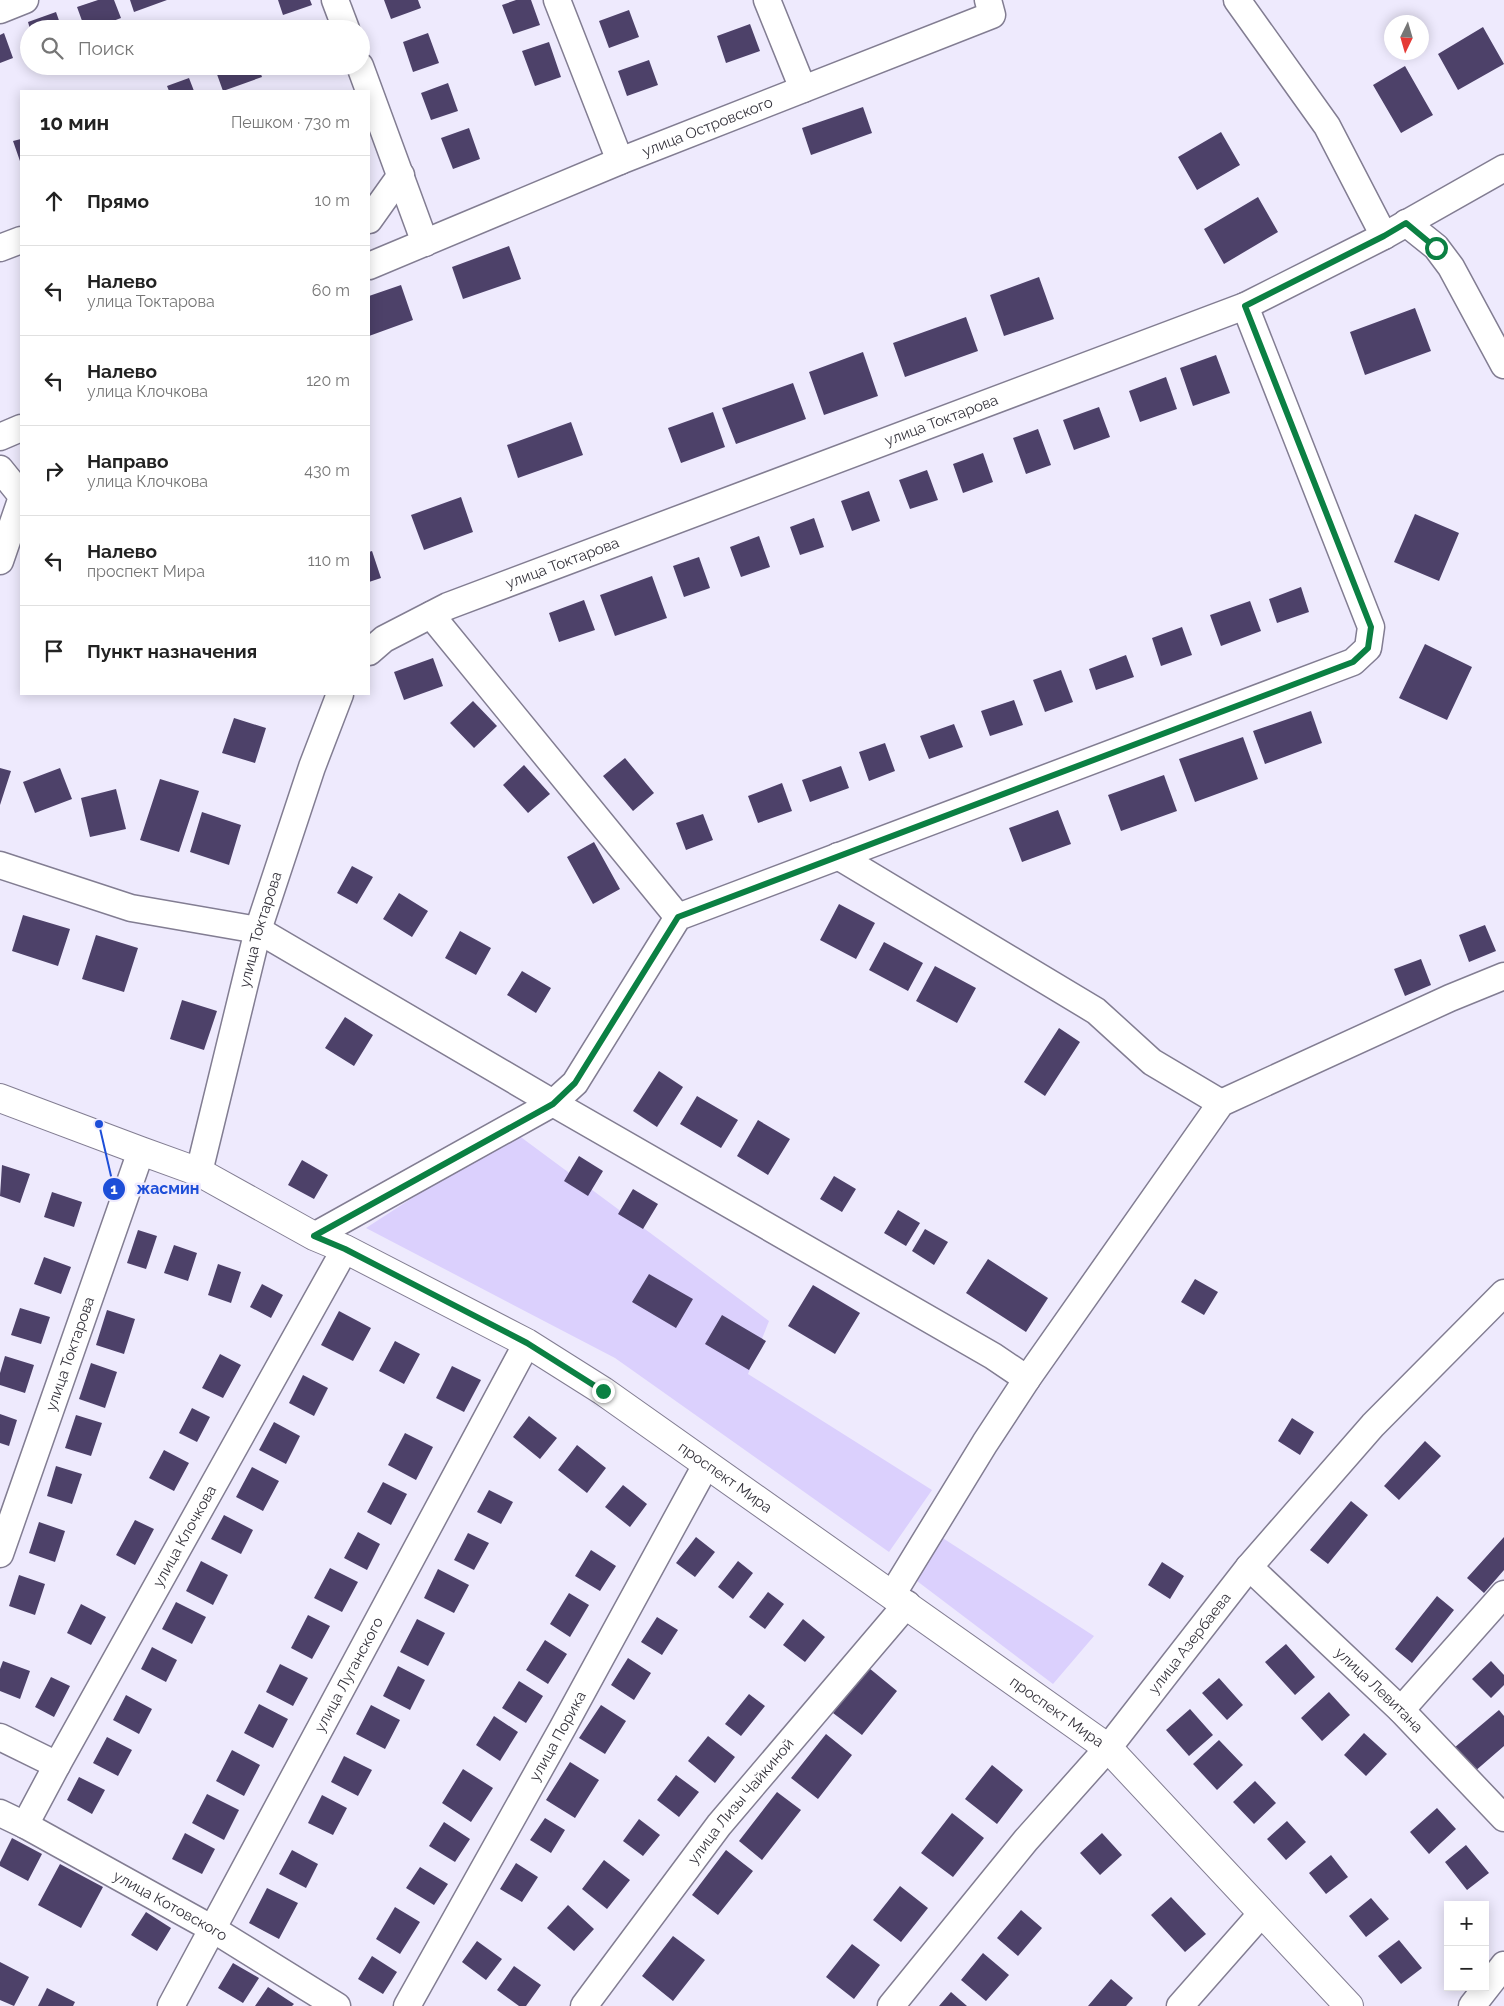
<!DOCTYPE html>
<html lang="ru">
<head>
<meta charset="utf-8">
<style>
	body { margin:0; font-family:Raleway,sans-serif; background:#f6f6f6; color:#222 }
	.controls { position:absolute; right:15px; bottom:15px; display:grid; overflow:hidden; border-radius:0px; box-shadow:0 2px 12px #0003 }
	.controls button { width:45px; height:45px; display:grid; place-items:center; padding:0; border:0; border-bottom:1px solid #e0e0e0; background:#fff; color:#222; font:25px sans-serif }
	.compass { position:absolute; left:1384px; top:15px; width:45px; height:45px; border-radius:50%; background:#fff; box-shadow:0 2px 12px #0003; rotate:185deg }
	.stop { position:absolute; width:15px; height:15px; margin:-11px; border:4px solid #0b8043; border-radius:50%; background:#fff }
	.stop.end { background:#0b8043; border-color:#fff; box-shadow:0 1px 5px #0008 }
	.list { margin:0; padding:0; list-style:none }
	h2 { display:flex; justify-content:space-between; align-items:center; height:65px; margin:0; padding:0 20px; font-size:21px }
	h2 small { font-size:16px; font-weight:400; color:#767676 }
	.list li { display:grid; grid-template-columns:32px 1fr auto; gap:15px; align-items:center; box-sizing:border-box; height:90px; padding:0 20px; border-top:1px solid #e0e0e0 }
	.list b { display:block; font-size:19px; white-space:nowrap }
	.list p { margin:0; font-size:16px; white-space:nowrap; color:#767676 }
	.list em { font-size:16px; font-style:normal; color:#767676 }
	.icon { flex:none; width:28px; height:28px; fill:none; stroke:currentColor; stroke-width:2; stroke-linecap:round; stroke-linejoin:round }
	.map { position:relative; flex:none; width:1504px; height:2006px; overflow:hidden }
	.search { position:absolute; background:#fff; box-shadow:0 2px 12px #0003; left:20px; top:20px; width:350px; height:55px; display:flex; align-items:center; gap:12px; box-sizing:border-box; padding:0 18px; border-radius:28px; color:#767676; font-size:19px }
	.panel { position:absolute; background:#fff; box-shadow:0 2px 12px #0003; left:20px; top:90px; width:350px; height:605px; border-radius:0px }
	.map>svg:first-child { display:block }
	.green { fill:#dbd0fd }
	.building { fill:#4d4169 }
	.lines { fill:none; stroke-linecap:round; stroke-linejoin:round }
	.minor-casing { stroke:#827d92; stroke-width:29 }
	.major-casing { stroke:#827d92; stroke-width:30 }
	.minor { stroke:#fff; stroke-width:26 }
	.major { stroke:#fff; stroke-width:28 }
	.route { stroke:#0b8043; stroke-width:6 }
	.labels { text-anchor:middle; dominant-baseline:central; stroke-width:5; stroke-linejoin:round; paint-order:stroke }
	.street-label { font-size:15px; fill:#35333c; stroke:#eeeafd }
	.leader { fill:none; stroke:#1d4ed8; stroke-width:2 }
	.callout-dot { fill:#1d4ed8; stroke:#eeeafd; stroke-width:2 }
	.mark-label { font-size:15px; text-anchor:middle; font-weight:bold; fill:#fff }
	.callout-label { font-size:16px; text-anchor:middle; font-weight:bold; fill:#1d4ed8; stroke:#eeeafd; stroke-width:5; stroke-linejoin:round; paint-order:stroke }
</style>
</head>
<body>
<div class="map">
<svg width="1504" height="2006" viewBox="0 0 1504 2006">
	<rect width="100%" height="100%" fill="#eeeafd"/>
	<!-- green -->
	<path class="green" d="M514 1132 769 1321 748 1374 932 1490 889 1552 615 1358 366 1228Z
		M938 1535 1094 1636 1053 1684 913 1578Z"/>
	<!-- building -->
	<path class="building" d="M98 0H114L121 18 92 29H85L77 7Z
		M130 0H167L134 12Z
		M278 0H310L312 5 283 15Z
		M384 0H418L421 8 391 19Z
		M516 0H531L540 25 513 34 502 5Z
		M629 10 639 37 609 48 599 21Z
		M56 12 62 29H30L28 22Z
		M750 24 760 51 726 63 717 36Z
		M1483 27 1504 64 1458 90 1438 54Z
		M4 33 13 58 0 63V35Z
		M428 33 439 63 413 72 403 42Z
		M549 42 561 77 535 86 522 51Z
		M649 60 658 85 627 96 618 71Z
		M214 66H258L262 77 223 91Z
		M1405 66 1433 115 1401 133 1373 85Z
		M189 78 194 91H169L167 86Z
		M448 83 458 111 431 120 421 93Z
		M863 107 872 133 811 155 802 128Z
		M469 128 480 159 453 169 441 138Z
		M1221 132 1240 165 1197 190 1178 157Z
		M21 139V164L13 141Z
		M1258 197 1278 232 1224 264 1204 229Z
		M509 246 521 279 463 299 452 267Z
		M1039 277 1054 319 1004 336 990 295Z
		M401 285 413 320 369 336V296Z
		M1415 308 1431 351 1365 375 1350 332Z
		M966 317 978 351 905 377 893 343Z
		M863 352 878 396 824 415 809 372Z
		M1216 355 1230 393 1193 406 1180 368Z
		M1166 377 1177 409 1140 422 1129 391Z
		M793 383 806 419 736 444 722 408Z
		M1099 407 1110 437 1074 450 1063 420Z
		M713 412 725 447 681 463 668 428Z
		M571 422 583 455 518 478 507 445Z
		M1038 429 1051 465 1026 474 1013 438Z
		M983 453 993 482 963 493 953 464Z
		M927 470 938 500 910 509 899 480Z
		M869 491 880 521 852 531 841 501Z
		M461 497 473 532 424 550 411 515Z
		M1415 514 1459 533 1439 581 1394 562Z
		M814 518 824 547 800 555 790 527Z
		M759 536 770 567 741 577 730 547Z
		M372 551 381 578 369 582V552Z
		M699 557 710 588 684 597 673 566Z
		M652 576 667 618 615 636 600 595Z
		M1301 587 1309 612 1277 623 1269 599Z
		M584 600 595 630 559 642 549 613Z
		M1250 601 1261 631 1221 646 1210 615Z
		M1182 627 1192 655 1161 666 1152 638Z
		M1425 644 1472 667 1447 720 1399 698Z
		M1126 655 1134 677 1096 690 1089 669Z
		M433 658 443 686 404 700 394 672Z
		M1061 670 1073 702 1045 712 1033 680Z
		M1014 700 1023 725 990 736 981 711Z
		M473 701 497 726 474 748 450 723Z
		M1311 711 1322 743 1265 764 1253 731Z
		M234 718 266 728 255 763 222 753Z
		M954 724 963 747 929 759 920 736Z
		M1243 737 1258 779 1195 802 1179 759Z
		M885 743 895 771 869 781 859 752Z
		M625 758 654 793 633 811 603 776Z
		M524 765 550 794 528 813 503 785Z
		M841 766 849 788 810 802 802 780Z
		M0 768 11 771 0 805Z
		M60 768 72 799 35 813 23 782Z
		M1164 775 1177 811 1121 831 1108 795Z
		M160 779 199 791 179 852 140 840Z
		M782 783 792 811 758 823 748 796Z
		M116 789 126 829 90 837 81 798Z
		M1058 810 1071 844 1022 862 1009 828Z
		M202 812 241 825 229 865 190 852Z
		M703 814 713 840 686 850 676 823Z
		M594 842 620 889 593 904 567 857Z
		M352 866 373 877 357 904 337 893Z
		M399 893 428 911 412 937 383 919Z
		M839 904 875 923 856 959 820 940Z
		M23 915 70 929 58 966 12 951Z
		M1485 925 1496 951 1469 962 1459 935Z
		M460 931 491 948 476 975 445 958Z
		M96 935 138 948 124 992 82 979Z
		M884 942 923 963 908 991 869 970Z
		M1421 959 1431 985 1405 996 1394 969Z
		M935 966 976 988 957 1023 916 1001Z
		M522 971 551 988 536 1013 507 995Z
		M182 1000 217 1011 204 1050 170 1039Z
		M345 1017 373 1035 354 1066 325 1048Z
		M1059 1028 1080 1042 1045 1096 1024 1082Z
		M659 1071 683 1087 657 1127 633 1111Z
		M697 1096 738 1120 721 1148 680 1124Z
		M758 1120 790 1139 768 1175 737 1156Z
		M579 1156 603 1171 588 1196 564 1181Z
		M302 1160 328 1175 314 1199 288 1185Z
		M2 1165 30 1174 20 1203 0 1196Z
		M834 1176 856 1189 842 1212 820 1199Z
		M633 1189 658 1204 643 1229 618 1214Z
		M52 1192 82 1202 74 1227 44 1217Z
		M898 1210 920 1223 906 1246 884 1233Z
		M925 1229 948 1242 934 1265 912 1251Z
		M138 1230 157 1236 146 1269 127 1263Z
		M174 1245 197 1253 188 1281 164 1273Z
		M44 1257 71 1267 61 1294 34 1284Z
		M988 1259 1048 1298 1026 1332 966 1293Z
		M218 1264 241 1272 231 1303 208 1295Z
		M649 1274 693 1299 676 1328 632 1302Z
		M1195 1279 1218 1292 1204 1315 1181 1302Z
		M262 1284 283 1295 271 1318 250 1307Z
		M813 1285 860 1313 835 1354 788 1326Z
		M20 1308 50 1317 41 1344 11 1335Z
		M107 1310 135 1319 124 1354 96 1345Z
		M339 1311 371 1328 353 1361 321 1345Z
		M722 1315 766 1341 749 1370 705 1344Z
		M395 1341 420 1354 404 1384 379 1371Z
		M220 1354 241 1365 223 1398 202 1388Z
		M5 1356 34 1365 25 1393 0 1385V1373Z
		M91 1363 117 1372 105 1408 79 1399Z
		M452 1366 481 1380 464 1412 436 1398Z
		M303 1375 328 1388 314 1416 289 1403Z
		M192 1408 210 1417 197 1442 179 1433Z
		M0 1414 17 1420 9 1446 0 1443Z
		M76 1415 102 1423 91 1456 65 1448Z
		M529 1416 557 1438 540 1459 513 1437Z
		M1292 1418 1314 1432 1300 1455 1278 1441Z
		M274 1422 300 1436 286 1464 259 1450Z
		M405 1433 433 1447 416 1480 388 1465Z
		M1425 1441 1441 1456 1399 1500 1384 1486Z
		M577 1445 606 1468 587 1493 558 1470Z
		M164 1450 189 1463 174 1491 149 1478Z
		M56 1466 82 1474 72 1504 47 1496Z
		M252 1467 279 1481 263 1511 236 1497Z
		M383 1482 407 1494 391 1525 367 1512Z
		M623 1485 647 1504 630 1527 605 1507Z
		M489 1490 513 1502 501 1524 477 1512Z
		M1351 1501 1368 1515 1328 1564 1310 1550Z
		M224 1515 253 1530 241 1554 211 1539Z
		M135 1520 154 1529 135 1565 116 1555Z
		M39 1522 65 1531 55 1562 29 1553Z
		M358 1532 380 1544 367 1570 344 1558Z
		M468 1533 489 1543 474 1570 454 1560Z
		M696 1537 715 1552 695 1577 676 1563Z
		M1504 1537V1570L1484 1593 1467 1578Z
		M591 1550 616 1566 600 1591 575 1576Z
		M201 1561 228 1575 213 1605 186 1591Z
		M738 1561 753 1573 733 1599 718 1587Z
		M1162 1562 1184 1576 1170 1599 1148 1585Z
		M330 1568 358 1582 342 1612 314 1598Z
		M438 1569 469 1585 454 1613 424 1598Z
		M19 1575 45 1584 35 1615 9 1606Z
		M768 1592 784 1604 765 1629 749 1617Z
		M569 1593 589 1605 570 1637 550 1624Z
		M1437 1596 1454 1610 1412 1663 1395 1649Z
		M176 1602 206 1617 192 1644 162 1629Z
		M81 1604 106 1617 91 1645 67 1633Z
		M308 1615 330 1626 312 1659 291 1648Z
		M657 1617 678 1630 662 1655 641 1642Z
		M417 1619 445 1633 428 1666 400 1652Z
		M803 1619 825 1637 805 1662 783 1645Z
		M545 1640 567 1654 548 1684 526 1670Z
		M1286 1644 1315 1677 1295 1695 1265 1662Z
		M152 1647 177 1660 166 1682 141 1669Z
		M628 1658 651 1673 634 1700 611 1685Z
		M3 1661 30 1671 20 1699 0 1691V1669Z
		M1491 1661 1504 1675V1685L1491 1698 1472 1679Z
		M280 1664 308 1678 293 1706 266 1692Z
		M398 1666 425 1680 410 1710 383 1696Z
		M869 1668 897 1691 862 1735 833 1713Z
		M51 1677 70 1686 54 1717 35 1707Z
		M1219 1678 1243 1705 1227 1720 1202 1693Z
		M519 1681 543 1696 526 1723 502 1708Z
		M1329 1692 1350 1715 1322 1741 1301 1718Z
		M749 1694 765 1706 741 1736 725 1724Z
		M126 1695 152 1709 139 1734 113 1720Z
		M259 1704 288 1719 273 1748 244 1733Z
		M371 1705 400 1720 385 1749 356 1734Z
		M601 1705 626 1721 605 1754 579 1738Z
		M1190 1709 1213 1735 1189 1756 1166 1730Z
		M1499 1710 1504 1716V1746L1474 1772 1454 1748Z
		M494 1716 518 1732 500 1761 476 1745Z
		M1364 1733 1387 1754 1366 1776 1344 1755Z
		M826 1734 852 1755 818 1799 791 1778Z
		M708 1736 735 1757 715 1783 688 1761Z
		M107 1737 132 1750 118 1776 93 1763Z
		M1219 1740 1243 1765 1217 1790 1193 1764Z
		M232 1750 260 1765 244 1796 216 1781Z
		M344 1756 372 1770 358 1796 331 1782Z
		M570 1762 599 1780 575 1818 546 1800Z
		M992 1765 1023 1790 997 1824 965 1799Z
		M463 1769 493 1788 471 1822 442 1803Z
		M676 1775 699 1792 679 1817 657 1800Z
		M79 1777 105 1790 92 1814 67 1800Z
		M1255 1781 1276 1803 1254 1824 1233 1802Z
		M777 1792 801 1810 762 1860 739 1841Z
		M207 1794 239 1810 224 1840 192 1823Z
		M322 1795 347 1808 333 1835 308 1823Z
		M1437 1808 1456 1829 1429 1854 1410 1832Z
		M952 1813 984 1838 953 1877 921 1853Z
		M545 1818 565 1830 551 1853 530 1840Z
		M639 1819 660 1835 643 1856 623 1841Z
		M1287 1821 1306 1842 1286 1860 1267 1839Z
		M444 1822 470 1839 455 1862 429 1846Z
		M185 1833 215 1849 202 1874 172 1859Z
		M1102 1833 1122 1855 1100 1875 1080 1853Z
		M12 1838 42 1854 28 1881 0 1866V1862Z
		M1466 1845 1489 1873 1467 1890 1445 1862Z
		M292 1850 318 1864 306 1888 279 1874Z
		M726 1850 753 1871 718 1915 692 1895Z
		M1331 1855 1348 1877 1326 1894 1309 1873Z
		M604 1860 630 1880 607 1909 582 1889Z
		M516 1863 538 1877 522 1902 500 1889Z
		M60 1864 103 1887 81 1928 38 1905Z
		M420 1867 448 1884 434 1905 406 1888Z
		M900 1886 928 1908 901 1942 873 1920Z
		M267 1888 298 1903 279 1939 249 1923Z
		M1171 1897 1206 1934 1185 1952 1151 1915Z
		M1371 1898 1389 1919 1366 1937 1349 1916Z
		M568 1905 594 1929 574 1951 547 1928Z
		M395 1907 420 1922 400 1954 376 1939Z
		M1021 1910 1042 1928 1018 1956 997 1938Z
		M146 1912 171 1928 157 1951 131 1935Z
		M673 1936 705 1960 673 2001 642 1976Z
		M1399 1940 1422 1968 1401 1984 1378 1956Z
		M477 1941 502 1959 486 1980 462 1962Z
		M852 1944 880 1965 854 1999 826 1977Z
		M983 1953 1009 1975 986 2001 961 1980Z
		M372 1956 397 1972 383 1994 358 1979Z
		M0 1962 29 1977 14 2006 0 2000Z
		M233 1963 259 1978 243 2003 218 1988Z
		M514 1966 541 1985 526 2006H519L497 1990Z
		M1111 1979 1133 1998 1126 2006H1088Z
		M268 1987 294 2004 292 2006H255Z
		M47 1988 75 2002 73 2006H38Z
		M951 1992 967 2006H939Z"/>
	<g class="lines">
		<!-- minor casing -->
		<g class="minor-casing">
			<g id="minor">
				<path d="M335 0 346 29"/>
				<path d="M557 0 620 161"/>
				<path d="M767 0 803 89"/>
				<path d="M1237 0 1327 126 1384 236"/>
				<path d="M0 10 25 0"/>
				<path d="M360 66 425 243"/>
				<path d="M369 220 401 175"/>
				<path d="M1406 223 1436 247 1451 267 1504 365"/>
				<path d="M0 248 21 240"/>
				<path id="s1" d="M369 266 620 161 992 15 988 0"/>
				<path d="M0 437 21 428"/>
				<path d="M0 469 21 495"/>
				<path d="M0 561 21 500"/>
				<path d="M431 615 678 917"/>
				<path id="s2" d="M369 652 384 639 448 606 1245 306 1384 236 1504 168"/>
				<path d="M838 856 1096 1011 1152 1062 1221 1103"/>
				<path d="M0 865 131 908 258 930 553 1103 993 1356 1027 1379 985 1443 892 1595"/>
				<path id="s3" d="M199 1172 258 930 312 767 340 694"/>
				<path d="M314 1236 553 1103 575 1083 678 917 1353 662 1368 648 1371 627 1245 306"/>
				<path d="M1027 1379 1221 1103 1450 998 1504 976"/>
				<path id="s4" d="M0 1554 141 1151"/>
				<path id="s5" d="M1249 1567 1401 1710 1504 1818"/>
				<path d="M1401 1710 1504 1594"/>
				<path d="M0 1737 57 1765"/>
				<path id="s6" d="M0 1813 25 1825 211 1928 337 2006"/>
				<path id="s7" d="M25 1825 57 1765 345 1249"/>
				<path id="s8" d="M171 2006 527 1343"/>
				<path id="s9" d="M407 2006 562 1729 706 1465"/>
				<path id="s10" d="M584 2006 719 1825 907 1604"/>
				<path id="s11" d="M891 2006 1026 1840 1108 1748 1249 1567 1373 1425 1504 1293"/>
				<path d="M1180 2006 1262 1913"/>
				<path d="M1472 2006 1504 1965"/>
			</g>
		</g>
		<!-- major casing -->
		<g class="major-casing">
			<g id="major">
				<path id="s12" d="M0 1098 141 1151 199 1172 314 1236 345 1249 527 1343 603 1391 1108 1748 1349 2006"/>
			</g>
		</g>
		<!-- minor -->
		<use href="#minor" class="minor"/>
		<!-- major -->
		<use href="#major" class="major"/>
	</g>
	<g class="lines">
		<!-- route -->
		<path class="route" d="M603 1391 527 1343 345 1249 314 1236 553 1104 575 1083 678 917 1353 662 1368 648 1371 627 1245 306 1384 236 1406 223 1436 248"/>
	</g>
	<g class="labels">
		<!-- street labels -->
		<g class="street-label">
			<text stroke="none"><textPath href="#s1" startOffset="366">улица Островского</textPath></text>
			<text stroke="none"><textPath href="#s2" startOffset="619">улица Токтарова</textPath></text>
			<text stroke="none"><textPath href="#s2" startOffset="214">улица Токтарова</textPath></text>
			<text stroke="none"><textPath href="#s3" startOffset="250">улица Токтарова</textPath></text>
			<text stroke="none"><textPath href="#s4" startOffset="212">улица Токтарова</textPath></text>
			<text stroke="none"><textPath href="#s12" startOffset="822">проспект Мира</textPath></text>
			<text stroke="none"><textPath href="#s7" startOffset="330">улица Клочкова</textPath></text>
			<text stroke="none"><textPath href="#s11" startOffset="470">улица Азербаева</textPath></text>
			<text stroke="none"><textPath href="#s8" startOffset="376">улица Луганского</textPath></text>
			<text stroke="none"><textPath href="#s5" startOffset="179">улица Левитана</textPath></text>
			<text stroke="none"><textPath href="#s12" startOffset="1228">проспект Мира</textPath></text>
			<text stroke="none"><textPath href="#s9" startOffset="309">улица Порика</textPath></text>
			<text stroke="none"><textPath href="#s10" startOffset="258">улица Лизы Чайкиной</textPath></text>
			<text stroke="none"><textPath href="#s6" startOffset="194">улица Котовского</textPath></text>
		</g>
	</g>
	<!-- callouts -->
	<path class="leader" d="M99 1124L114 1189"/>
	<g class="callout-dot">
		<circle cx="99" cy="1124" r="5"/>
		<circle cx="114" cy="1189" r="12"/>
	</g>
	<g class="mark-label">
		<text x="114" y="1194">1</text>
	</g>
	<g class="callout-label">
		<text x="168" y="1194">жасмин</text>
	</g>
</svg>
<div class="controls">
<button>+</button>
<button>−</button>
</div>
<svg class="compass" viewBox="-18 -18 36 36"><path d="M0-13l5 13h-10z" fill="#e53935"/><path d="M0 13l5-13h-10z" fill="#767676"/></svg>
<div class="stop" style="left:1436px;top:248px"></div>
<div class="stop end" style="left:603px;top:1391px"></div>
<div class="search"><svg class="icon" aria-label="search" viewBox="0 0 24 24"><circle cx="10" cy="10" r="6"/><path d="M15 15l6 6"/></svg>Поиск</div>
<section class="panel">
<h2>10 мин<small>Пешком · 730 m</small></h2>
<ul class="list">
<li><svg class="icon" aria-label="ahead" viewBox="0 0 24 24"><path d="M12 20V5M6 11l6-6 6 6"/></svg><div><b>Прямо</b></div><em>10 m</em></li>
<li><svg class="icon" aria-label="left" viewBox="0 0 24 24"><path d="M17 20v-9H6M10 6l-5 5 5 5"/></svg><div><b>Налево</b><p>улица Токтарова</p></div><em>60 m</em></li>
<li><svg class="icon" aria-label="left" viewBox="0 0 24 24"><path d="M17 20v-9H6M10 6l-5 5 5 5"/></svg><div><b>Налево</b><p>улица Клочкова</p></div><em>120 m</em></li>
<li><svg class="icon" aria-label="right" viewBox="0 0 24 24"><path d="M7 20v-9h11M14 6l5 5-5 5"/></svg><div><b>Направо</b><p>улица Клочкова</p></div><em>430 m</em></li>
<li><svg class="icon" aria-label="left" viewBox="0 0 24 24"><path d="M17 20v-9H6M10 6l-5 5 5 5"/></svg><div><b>Налево</b><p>проспект Мира</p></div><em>110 m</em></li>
<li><svg class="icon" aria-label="arrive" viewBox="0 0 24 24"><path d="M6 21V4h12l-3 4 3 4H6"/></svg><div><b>Пункт назначения</b></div></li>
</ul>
</section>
</div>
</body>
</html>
